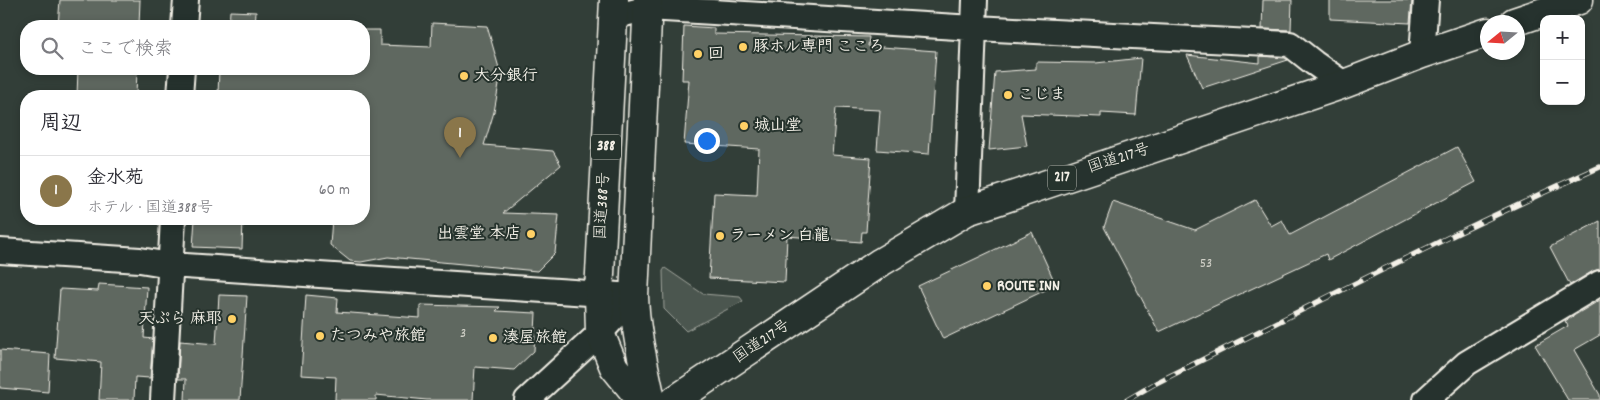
<!DOCTYPE html>
<html lang="ja">
<head>
<meta charset="utf-8">
<style>
	body { margin:0; font-family:Dekko,"Klee One",sans-serif; background:#f7f7f7; color:#2b2b33 }
	.controls { position:absolute; right:15px; top:15px; display:grid; overflow:hidden; border-radius:10px; box-shadow:0 2px 8px #0003 }
	.controls button { width:45px; height:45px; display:grid; place-items:center; padding:0; border:0; border-bottom:1px solid #e1e1e2; background:#fff; color:#2b2b33; font:25px sans-serif }
	.compass { position:absolute; left:1480px; top:15px; width:45px; height:45px; border-radius:50%; background:#fff; box-shadow:0 2px 8px #0003; rotate:252deg }
	.you { position:absolute; left:706px; top:140px; width:18px; height:18px; margin:-12px; border:4px solid #fff; border-radius:50%; background:#1a73e8; box-shadow:0 0 0 8px #1a73e833 }
	.badge { display:grid; place-items:center; width:32px; height:32px; border-radius:50%; background:#8a764a; color:#fff; font-size:16px; font-weight:700 }
	.pin { position:absolute; translate:-50% -41px; filter:drop-shadow(0 1px 2px #0008) }
	.pin::after { content:''; position:absolute; top:26px; width:18px; height:15px; background:inherit; clip-path:polygon(0 0,100% 0,50% 100%) }
	.list { margin:0; padding:0; list-style:none }
	h2 { display:flex; justify-content:space-between; align-items:center; height:65px; margin:0; padding:0 20px; font-size:21px }
	h2 small { font-size:16px; font-weight:400; color:#7c7c81 }
	.list li { display:grid; grid-template-columns:32px 1fr auto; gap:15px; align-items:center; box-sizing:border-box; height:70px; padding:0 20px; border-top:1px solid #e1e1e2 }
	.list b { display:block; font-size:19px; white-space:nowrap }
	.list p { margin:0; font-size:16px; white-space:nowrap; color:#7c7c81 }
	.list em { font-size:16px; font-style:normal; color:#7c7c81 }
	.icon { flex:none; width:28px; height:28px; fill:none; stroke:currentColor; stroke-width:2; stroke-linecap:round; stroke-linejoin:round }
	.map { position:relative; flex:none; width:1600px; height:400px; overflow:hidden }
	.search { position:absolute; background:#fff; box-shadow:0 2px 8px #0003; left:20px; top:20px; width:350px; height:55px; display:flex; align-items:center; gap:12px; box-sizing:border-box; padding:0 18px; border-radius:20px; color:#7c7c81; font-size:19px }
	.panel { position:absolute; background:#fff; box-shadow:0 2px 8px #0003; left:20px; top:90px; width:350px; height:135px; border-radius:20px }
	.map>svg:first-child { display:block }
	.green { fill:#4c564f; stroke:#a0a49c }
	.building { fill:#5f6861; stroke:#f4f1e8 }
	.lines { fill:none; stroke-linecap:round; stroke-linejoin:round }
	.minor-casing { stroke:#f4f1e8; stroke-width:28 }
	.trunk-casing { stroke:#f4f1e8; stroke-width:31 }
	.minor { stroke:#26332d; stroke-width:24 }
	.trunk { stroke:#26332d; stroke-width:28 }
	.rail-casing { stroke:#f4f1e8; stroke-width:5.5 }
	.rail { stroke:#26332d; stroke-width:4; stroke-dasharray:11; stroke-linecap:butt }
	.poi-dot { fill:#ffd166; stroke:#26332d; stroke-width:2 }
	.labels { text-anchor:middle; dominant-baseline:central; stroke-width:4; stroke-linejoin:round; paint-order:stroke }
	.number-label { font-size:14px; fill:#cfcfc6 }
	.shield { fill:#26332d; stroke:#b6b8b0; stroke-width:1 }
	.shield-label { font-size:15px; font-weight:bold; fill:#f4f1e8 }
	.poi-label { font-size:16px; font-weight:bold; fill:#f4f1e8; stroke:#26332d; text-anchor:start }
	.street-label { font-size:16px; fill:#f4f1e8; stroke:#26332d }
</style>
</head>
<body>
<div class="map">
<svg width="1600" height="400" viewBox="0 0 1600 400">
	<rect width="100%" height="100%" fill="#323e38"/>
	<filter id="ink" filterUnits="userSpaceOnUse"><feTurbulence type="fractalNoise" baseFrequency=".02" numOctaves="2"/><feDisplacementMap in="SourceGraphic" scale="10" xChannelSelector="R" yChannelSelector="G"/><feConvolveMatrix kernelMatrix="1 2 1 2 8 2 1 2 1" color-interpolation-filters="sRGB"/></filter>
	<g filter="url(#ink)">
		<!-- green -->
		<path class="green" d="M665 268 703 294 740 297 743 301 686 331 664 309 663 271Z"/>
		<!-- building -->
		<path class="building" d="M60 0H140L139 26H58Z
			M1263 0H1292L1291 30 1262 29Z
			M1330 0H1412L1410 23 1330 19Z
			M230 11 256 12 255 25 292 26H229Z
			M432 23 487 26 499 68V84L494 112 484 145 553 151 561 165 503 213 559 215 555 253 537 271 388 257 361 262 350 261 330 245 332 219H364V96L218 95 219 69H364V30H380V45L431 47Z
			M684 26 714 28V34L869 37 868 46 936 51 929 154 877 150 880 110 836 108 832 155 871 158 866 232H862L861 242 787 236 785 282 709 278 714 193 757 195 759 149 684 144 689 80H682Z
			M1187 55 1260 63V56L1285 58 1288 60 1202 88Z
			M1141 58 1136 115 1101 113V117L1021 114 1027 146 989 150 995 72 1036 69V62L1096 63Z
			M78 69H137L136 96H77Z
			M1457 147 1476 182 1328 260 1326 254 1159 332 1104 227 1113 202 1195 230 1255 200 1271 226 1282 220 1290 235Z
			M195 219H243L242 249 193 247Z
			M1600 221V269L1593 271 1570 285 1550 247Z
			M1032 232 1056 285 943 339 918 286Z
			M99 284 147 287 144 338 153 339 150 378 135 377 134 400H99L101 362 55 358 60 289 98 291Z
			M219 295 247 296 240 400H185L186 379H178L180 341 216 344Z
			M306 295 338 298 337 312 420 318V305L500 307 496 311 536 313 534 351 514 370 475 367 473 400H427L376 395V400H335L336 377 301 375Z
			M1600 300V335L1574 350 1600 395V400H1568L1535 345 1568 326 1565 321Z
			M0 350 50 354 48 392 0 388Z"/>
		<g class="lines">
			<!-- minor casing -->
			<g class="minor-casing">
				<path id="minor" d="M613 17 648 8 957 27 1290 44 1314 63 1344 84
					M184 26 186 0
					M1422 54 1426 0
					M180 96 182 69
					M967 211 975 0
					M0 251 140 260 170 265 634 296
					M163 400 173 219
					M527 400 600 333 634 296
					M1426 400 1467 363 1600 283"/>
			</g>
			<!-- trunk casing -->
			<g class="trunk-casing">
				<path id="trunk" d="M614 0 599 293 600 333 614 367 641 400
					M648 0 634 296C635 331 644 365 651 400
					M1514 22 1579 0
					M675 400 881 262 967 211 1344 84 1422 54 1488 32"/>
			</g>
			<!-- minor -->
			<use href="#minor" class="minor"/>
			<!-- trunk -->
			<use href="#trunk" class="trunk"/>
			<!-- rail casing -->
			<g class="rail-casing">
				<path id="rail" d="M1127 400 1156 383C1303 310 1449 234 1600 167"/>
			</g>
			<!-- rail -->
			<use href="#rail" class="rail"/>
		</g>
	</g>
	<!-- markers -->
	<g class="poi-dot">
		<circle cx="743" cy="47" r="5"/>
		<circle cx="698" cy="54" r="5"/>
		<circle cx="464" cy="76" r="5"/>
		<circle cx="1008" cy="95" r="5"/>
		<circle cx="744" cy="126" r="5"/>
		<circle cx="531" cy="234" r="5"/>
		<circle cx="720" cy="236" r="5"/>
		<circle cx="987" cy="286" r="5"/>
		<circle cx="232" cy="319" r="5"/>
		<circle cx="320" cy="336" r="5"/>
		<circle cx="493" cy="338" r="5"/>
	</g>
	<g class="labels">
		<!-- number labels -->
		<g class="number-label">
			<text x="1206" y="264">53</text>
			<text x="463" y="334">3</text>
		</g>
		<!-- shield labels -->
		<g class="shield">
			<rect x="591" y="134.5" width="30" height="25" rx="4"/>
			<rect x="1048" y="165.5" width="28" height="25" rx="4"/>
		</g>
		<g class="shield-label">
			<text x="606" y="147">388</text>
			<text x="1062" y="178">217</text>
		</g>
		<!-- poi labels -->
		<g class="poi-label">
			<text x="753" y="47">豚ホル専門 こころ</text>
			<text x="708" y="54">回</text>
			<text x="474" y="76">大分銀行</text>
			<text x="1018" y="95">こじま</text>
			<text x="754" y="126">城山堂</text>
			<text x="521" y="234" text-anchor="end">出雲堂 本店</text>
			<text x="730" y="236">ラーメン 白龍</text>
			<text x="997" y="286">ROUTE INN</text>
			<text x="222" y="319" text-anchor="end">天ぷら 麻耶</text>
			<text x="330" y="336">たつみや旅館</text>
			<text x="503" y="338">湊屋旅館</text>
		</g>
		<!-- street labels -->
		<g class="street-label">
			<text transform="translate(1119 159) rotate(-18)">国道217号</text>
			<text transform="translate(603 206) rotate(-87)">国道388号</text>
			<text transform="translate(762 342) rotate(-34)">国道217号</text>
		</g>
	</g>
</svg>
<div class="controls">
<button>+</button>
<button>−</button>
</div>
<svg class="compass" viewBox="-18 -18 36 36"><path d="M0-13l5 13h-10z" fill="#e53935"/><path d="M0 13l5-13h-10z" fill="#7c7c81"/></svg>
<div class="you"></div>
<div class="pin badge" style="left:460px;top:158px">1</div>
<div class="search"><svg class="icon" aria-label="search" viewBox="0 0 24 24"><circle cx="10" cy="10" r="6"/><path d="M15 15l6 6"/></svg>ここで検索</div>
<section class="panel">
<h2>周辺<small></small></h2>
<ul class="list">
<li><span class="badge">1</span><div><b>金水苑</b><p>ホテル · 国道388号</p></div><em>60 m</em></li>
</ul>
</section>
</div>
</body>
</html>
